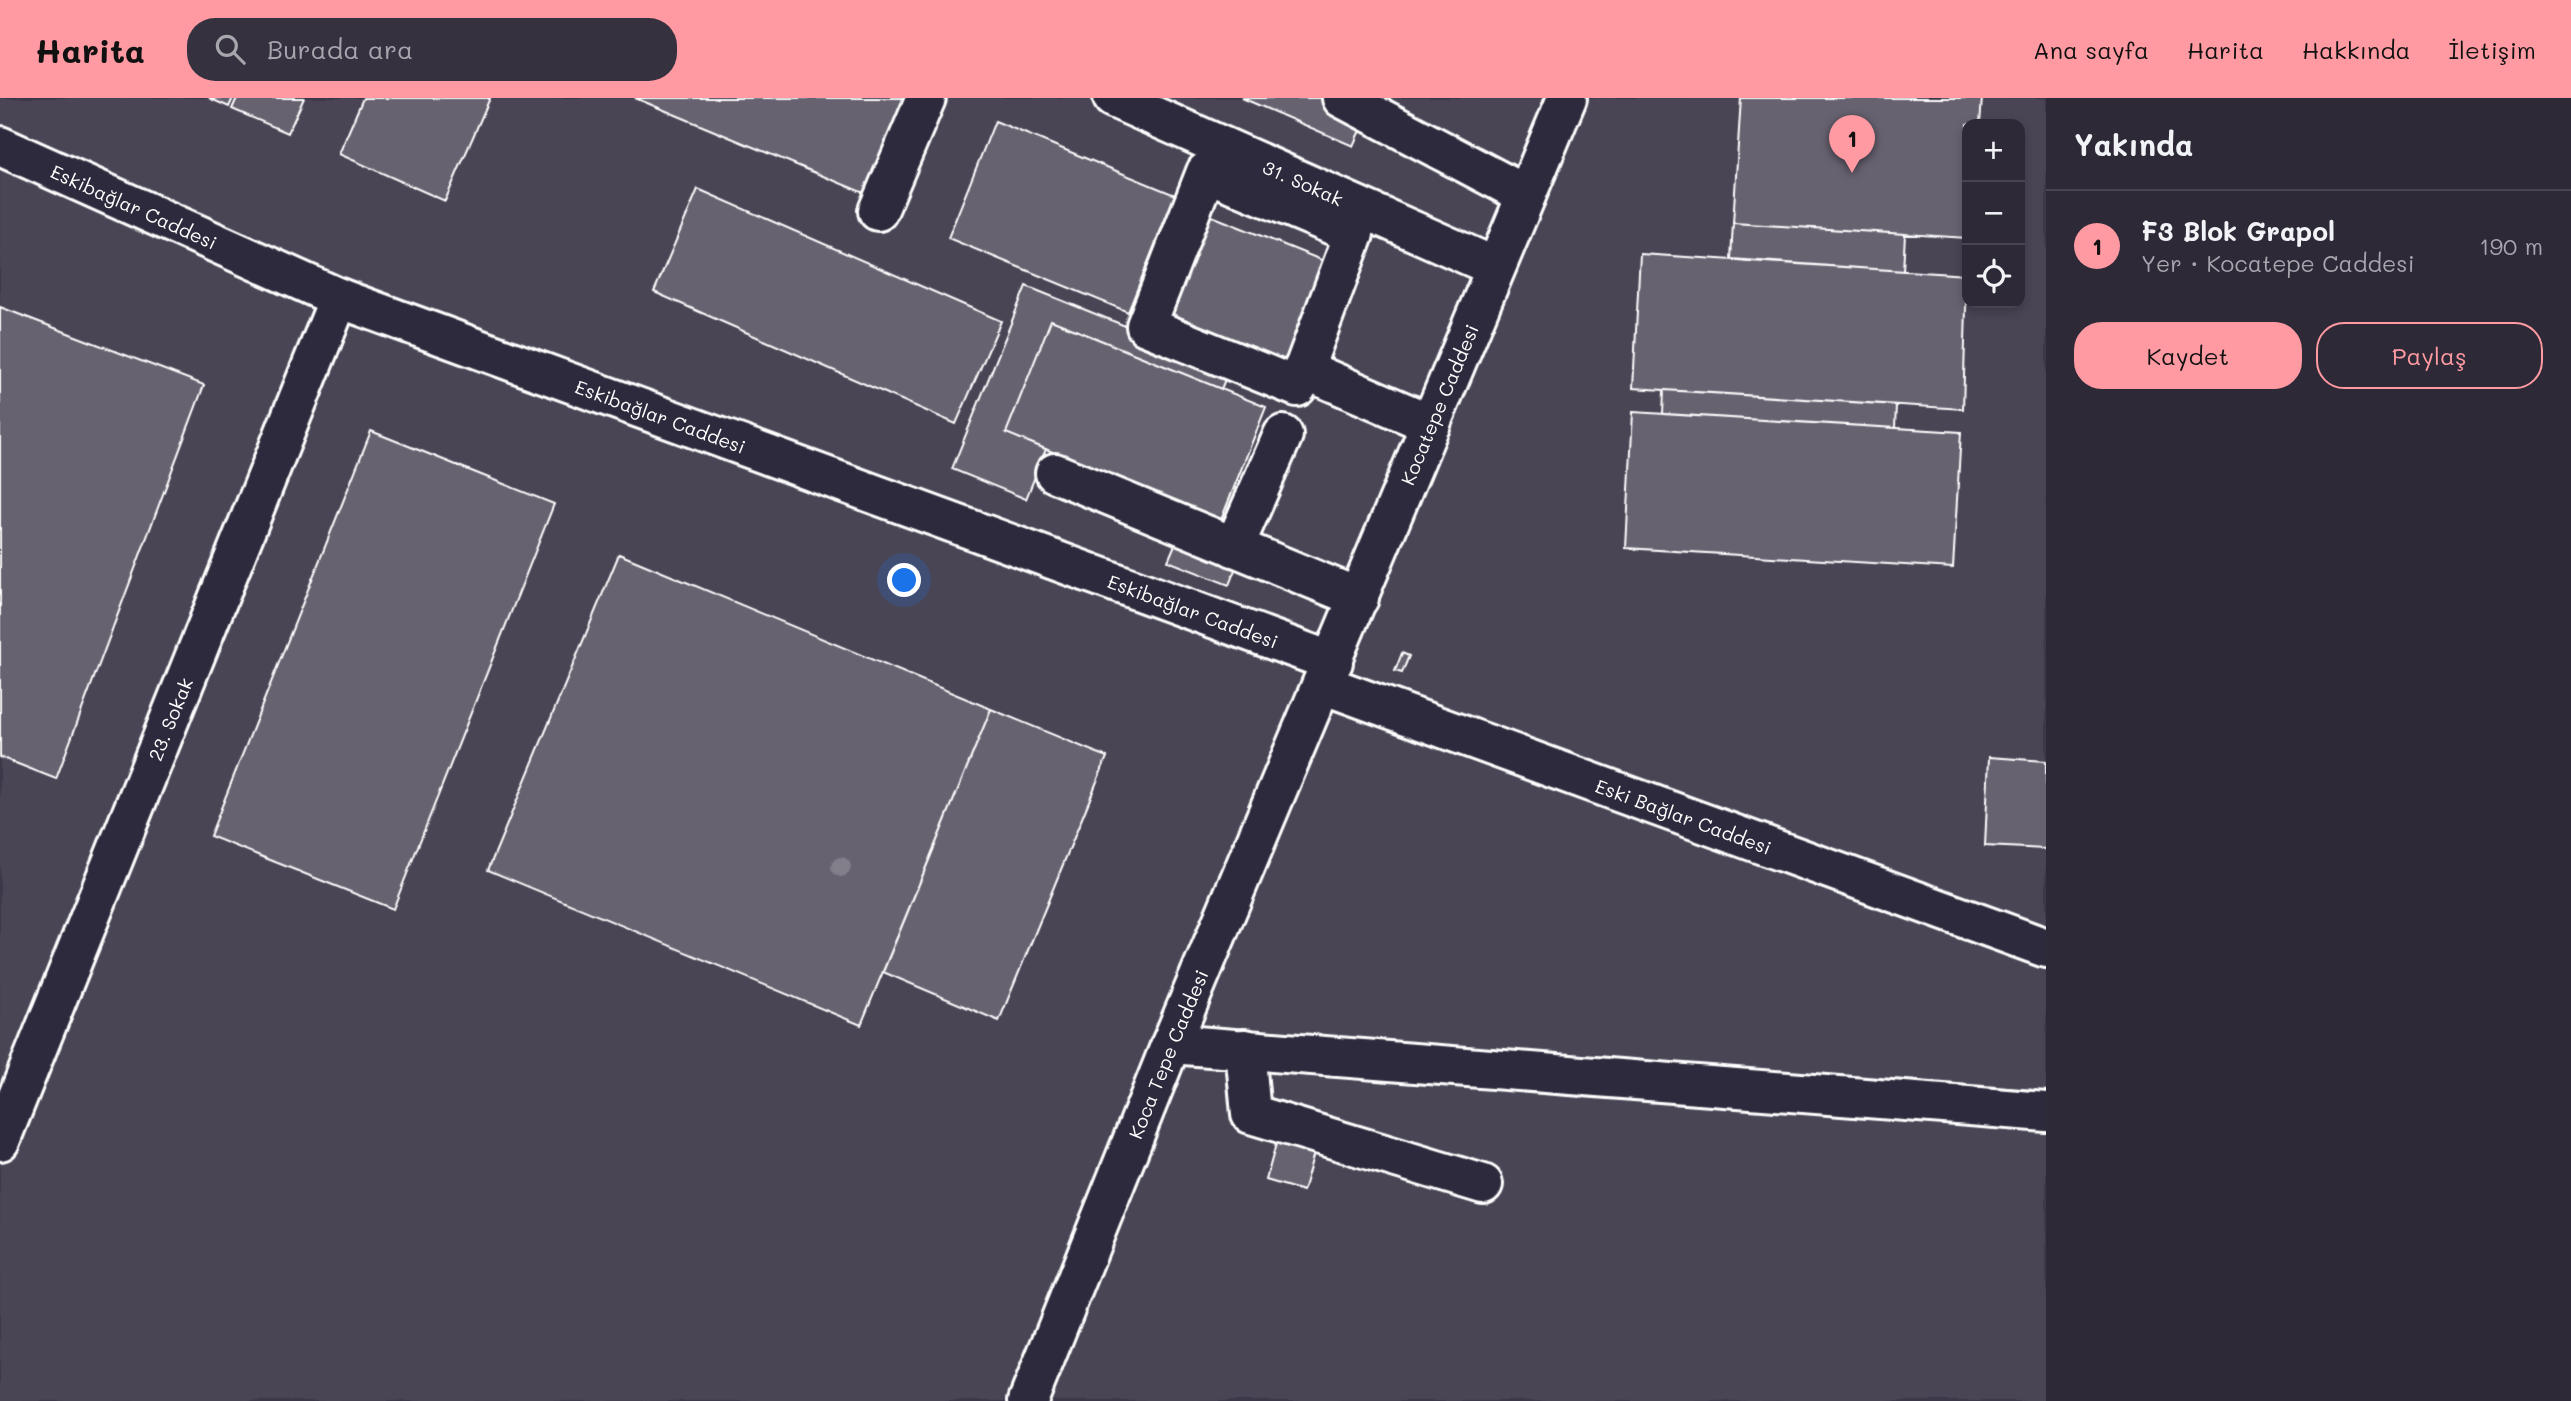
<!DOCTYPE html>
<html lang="tr">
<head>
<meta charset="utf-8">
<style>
	body { margin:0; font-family:Mali,sans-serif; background:#35313f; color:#f1f3f6 }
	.controls { position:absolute; right:21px; top:21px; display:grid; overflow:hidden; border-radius:14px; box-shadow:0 4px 10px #0003 }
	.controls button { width:63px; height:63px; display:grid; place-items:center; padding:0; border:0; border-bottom:2px solid #484552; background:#2d2937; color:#f1f3f6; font:35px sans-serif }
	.you { position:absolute; left:905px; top:483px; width:24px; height:24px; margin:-18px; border:5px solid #fff; border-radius:50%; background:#1a73e8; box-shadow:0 0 0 10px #1a73e833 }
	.badge { display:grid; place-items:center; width:46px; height:46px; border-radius:50%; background:#ff9aa2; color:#111; font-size:23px; font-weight:700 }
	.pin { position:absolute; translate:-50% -58px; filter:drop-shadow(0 2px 4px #0008) }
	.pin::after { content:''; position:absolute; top:37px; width:24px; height:21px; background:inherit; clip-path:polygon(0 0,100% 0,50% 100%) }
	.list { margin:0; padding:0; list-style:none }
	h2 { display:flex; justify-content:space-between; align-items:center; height:91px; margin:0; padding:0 28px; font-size:30px }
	h2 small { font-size:23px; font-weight:400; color:#a7a6ad }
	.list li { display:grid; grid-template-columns:46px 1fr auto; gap:21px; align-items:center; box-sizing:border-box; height:112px; padding:0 28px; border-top:2px solid #484552 }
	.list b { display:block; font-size:26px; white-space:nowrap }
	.list p { margin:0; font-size:23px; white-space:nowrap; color:#a7a6ad }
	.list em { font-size:23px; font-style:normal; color:#a7a6ad }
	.actions { display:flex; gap:14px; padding:21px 28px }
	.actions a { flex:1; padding:16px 0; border:2px solid #ff9aa2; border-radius:28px; text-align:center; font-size:24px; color:#ff9aa2 }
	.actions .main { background:#ff9aa2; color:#111 }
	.icon { flex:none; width:38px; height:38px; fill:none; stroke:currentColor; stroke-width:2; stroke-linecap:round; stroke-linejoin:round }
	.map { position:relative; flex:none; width:2046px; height:1303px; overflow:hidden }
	header { display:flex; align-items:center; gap:42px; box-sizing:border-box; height:98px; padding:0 35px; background:#ff9aa2; color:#111 }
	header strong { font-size:33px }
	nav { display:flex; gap:38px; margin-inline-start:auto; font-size:24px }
	.search { width:490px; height:63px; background:#35313f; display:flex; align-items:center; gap:18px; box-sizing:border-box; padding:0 24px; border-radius:28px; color:#a7a6ad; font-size:26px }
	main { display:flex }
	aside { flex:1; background:#2d2937 }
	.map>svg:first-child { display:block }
	.built { fill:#494455; fill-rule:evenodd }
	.building { fill:#666270; stroke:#fff; stroke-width:2 }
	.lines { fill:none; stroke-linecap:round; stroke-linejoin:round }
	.minor-casing { stroke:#fff; stroke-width:44 }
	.minor { stroke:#2f2a3d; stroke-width:38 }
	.tree { fill:#827e8a }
	.labels { text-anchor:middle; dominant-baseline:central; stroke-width:6; stroke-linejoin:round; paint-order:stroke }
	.street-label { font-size:19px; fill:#fff; stroke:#2f2a3d }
</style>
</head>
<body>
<header>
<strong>Harita</strong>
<div class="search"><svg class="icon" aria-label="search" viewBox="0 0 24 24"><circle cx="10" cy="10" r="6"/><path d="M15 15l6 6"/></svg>Burada ara</div>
<nav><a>Ana sayfa</a><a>Harita</a><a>Hakkında</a><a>İletişim</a></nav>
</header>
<main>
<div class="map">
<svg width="2046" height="1303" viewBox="0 0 2046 1303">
	<rect width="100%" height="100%" fill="#3c3749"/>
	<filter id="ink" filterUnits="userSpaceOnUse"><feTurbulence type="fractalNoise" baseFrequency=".0143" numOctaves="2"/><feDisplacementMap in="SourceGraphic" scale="14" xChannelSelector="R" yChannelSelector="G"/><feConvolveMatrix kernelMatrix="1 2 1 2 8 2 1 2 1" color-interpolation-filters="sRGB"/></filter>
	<g filter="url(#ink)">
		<!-- built -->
		<path class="built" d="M0 0H2046V1303H0ZM1967 26H2020V205H1967Z"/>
		<!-- building -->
		<path class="building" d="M209 0H233L229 9Z
			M237 0H304L288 35 232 11Z
			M363 0H490L445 103 339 56Z
			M635 0H911L871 98Z
			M1242 0H1322L1366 19 1353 48Z
			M1741 0H1982L1980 26H1967V140L1733 125Z
			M995 23 1175 97 1128 214 948 140Z
			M698 91 1001 223 956 326 654 194Z
			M1202 114 1324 163 1281 273 1158 223Z
			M1733 125 1905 136 1903 173 1731 161Z
			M1640 156 1967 177 1963 311 1633 290Z
			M1026 188 1230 270 1221 291 1051 222 1006 335 1046 351 1026 401 952 371Z
			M0 209 204 287 56 681 0 659Z
			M1051 222 1266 309 1221 422 1006 335Z
			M1664 292 1896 307 1895 330 1663 316Z
			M1633 314 1961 334 1953 470 1626 450Z
			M371 333 554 406 393 811 210 738Z
			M1176 444 1236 469 1229 487 1168 463Z
			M619 456 991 611 861 927 488 772Z
			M1402 555 1409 558 1402 575 1395 573Z
			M991 611 1107 659 999 923 883 874Z
			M1989 659 2046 663V751L1985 748Z
			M1281 1028 1319 1038 1303 1093 1266 1082Z"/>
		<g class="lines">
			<!-- minor casing -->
			<g class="minor-casing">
				<g id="minor">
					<path id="s1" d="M1113 0 1495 169"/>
					<path d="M1342 0 1526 97"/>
					<path id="s2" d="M0 48 339 200 1333 564"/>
					<path d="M1206 74 1354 136 1297 289 1146 228Z"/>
					<path d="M878 113 926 0"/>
					<path d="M1303 271 1431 326"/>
					<path d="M1055 375 1359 500"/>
					<path d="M1234 449 1283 337"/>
					<path id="s3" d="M1322 586 2046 850"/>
					<path d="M1171 946 2046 1014"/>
					<path d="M1245 951 1251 1016 1483 1086"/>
					<path id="s4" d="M0 1043 339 200"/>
					<path id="s5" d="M1028 1303 1171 946 1567 0"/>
				</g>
			</g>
			<!-- minor -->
			<use href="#minor" class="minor"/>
		</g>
		<!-- trees -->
		<circle class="tree" cx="841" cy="769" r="10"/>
	</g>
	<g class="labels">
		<!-- street labels -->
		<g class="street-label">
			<text stroke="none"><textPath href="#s1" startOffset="208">31. Sokak</textPath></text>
			<text stroke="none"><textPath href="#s2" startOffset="147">Eskibağlar Caddesi</textPath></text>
			<text stroke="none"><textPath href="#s5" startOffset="1078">Kocatepe Caddesi</textPath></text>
			<text stroke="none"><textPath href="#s2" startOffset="714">Eskibağlar Caddesi</textPath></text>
			<text stroke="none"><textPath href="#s2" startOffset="1281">Eskibağlar Caddesi</textPath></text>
			<text stroke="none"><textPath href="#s4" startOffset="455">23. Sokak</textPath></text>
			<text stroke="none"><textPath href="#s3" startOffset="385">Eski Bağlar Caddesi</textPath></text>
			<text stroke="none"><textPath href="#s5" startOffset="374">Koca Tepe Caddesi</textPath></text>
		</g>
	</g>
</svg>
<div class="controls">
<button>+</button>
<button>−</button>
<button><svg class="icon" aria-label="locate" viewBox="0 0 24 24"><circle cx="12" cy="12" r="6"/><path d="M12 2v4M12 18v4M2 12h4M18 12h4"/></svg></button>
</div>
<div class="you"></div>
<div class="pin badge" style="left:1852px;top:75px">1</div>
</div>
<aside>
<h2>Yakında<small></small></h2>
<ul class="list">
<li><span class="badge">1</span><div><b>F3 Blok Grapol</b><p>Yer · Kocatepe Caddesi</p></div><em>190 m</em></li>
</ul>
<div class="actions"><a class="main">Kaydet</a><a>Paylaş</a></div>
</aside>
</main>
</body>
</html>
